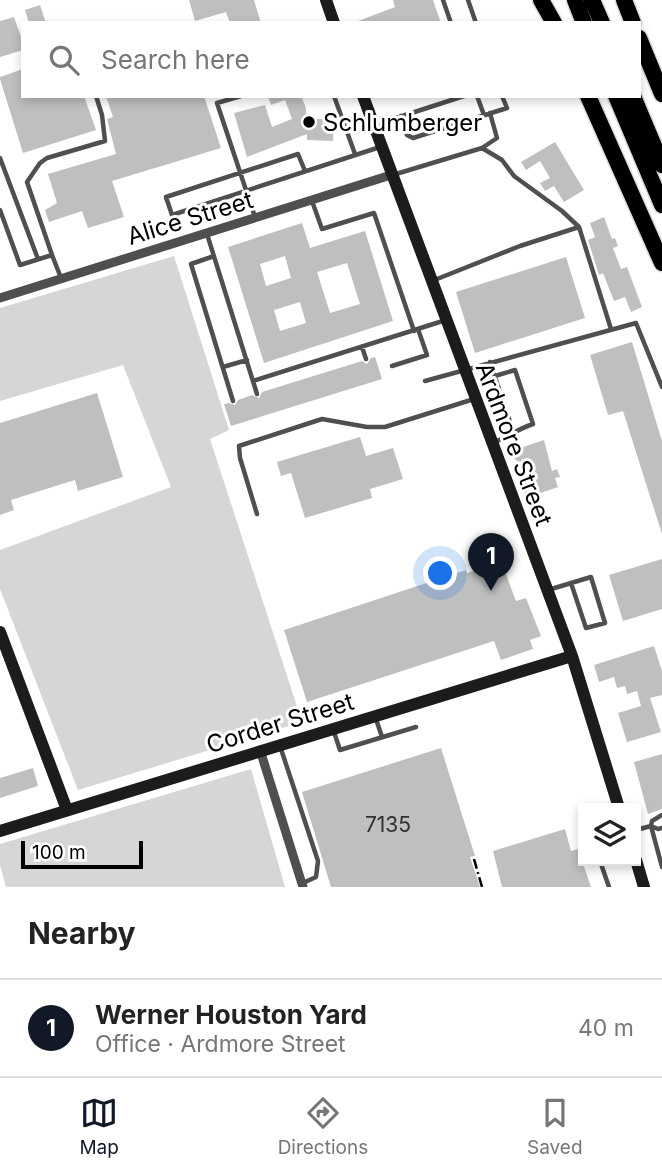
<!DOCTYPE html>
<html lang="en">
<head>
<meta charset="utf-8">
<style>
	body { margin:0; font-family:Inter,sans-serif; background:#f2f2f2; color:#222 }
	.controls { position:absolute; right:21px; bottom:21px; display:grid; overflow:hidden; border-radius:0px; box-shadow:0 4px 10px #0003 }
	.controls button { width:63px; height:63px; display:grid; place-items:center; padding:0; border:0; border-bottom:2px solid #e0e0e0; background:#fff; color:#222; font:35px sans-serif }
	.scale { position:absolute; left:21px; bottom:18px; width:122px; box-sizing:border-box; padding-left:7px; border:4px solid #000; border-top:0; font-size:19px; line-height:24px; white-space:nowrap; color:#000; -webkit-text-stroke:5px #fff; paint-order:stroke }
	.you { position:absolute; left:441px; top:574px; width:24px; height:24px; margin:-18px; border:5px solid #fff; border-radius:50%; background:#1a73e8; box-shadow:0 0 0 10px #1a73e833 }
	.badge { display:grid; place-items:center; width:46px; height:46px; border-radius:50%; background:#111827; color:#fff; font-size:23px; font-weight:700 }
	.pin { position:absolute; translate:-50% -58px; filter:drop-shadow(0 2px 4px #0008) }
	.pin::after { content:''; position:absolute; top:37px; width:24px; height:21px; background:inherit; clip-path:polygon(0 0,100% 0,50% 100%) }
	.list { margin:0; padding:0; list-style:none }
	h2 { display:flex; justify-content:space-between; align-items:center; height:91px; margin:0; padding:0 28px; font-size:30px }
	h2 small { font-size:23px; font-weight:400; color:#767676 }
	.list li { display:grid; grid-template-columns:46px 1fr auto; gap:21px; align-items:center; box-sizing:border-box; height:98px; padding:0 28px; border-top:2px solid #e0e0e0 }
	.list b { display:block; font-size:26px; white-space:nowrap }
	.list p { margin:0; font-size:23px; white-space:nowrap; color:#767676 }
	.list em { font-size:23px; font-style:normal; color:#767676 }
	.icon { flex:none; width:38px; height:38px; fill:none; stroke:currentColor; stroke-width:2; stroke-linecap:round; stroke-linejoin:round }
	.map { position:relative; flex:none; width:662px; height:887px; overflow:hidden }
	.search { position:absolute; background:#fff; box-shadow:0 4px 10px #0003; left:21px; right:21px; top:21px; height:77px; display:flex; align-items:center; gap:18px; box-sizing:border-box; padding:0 24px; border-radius:0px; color:#767676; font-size:26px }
	.sheet { height:189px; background:#fff }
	nav { display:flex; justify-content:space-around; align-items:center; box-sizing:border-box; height:98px; border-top:2px solid #e0e0e0; background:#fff; font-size:19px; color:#767676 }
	nav a { display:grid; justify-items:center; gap:4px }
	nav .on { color:#111827 }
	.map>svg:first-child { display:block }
	.grass { fill:#d6d6d6 }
	.building { fill:#bfbfbf; fill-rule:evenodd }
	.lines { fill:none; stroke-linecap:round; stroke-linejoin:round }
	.highway-casing { stroke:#dbdbdb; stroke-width:19 }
	.lane { stroke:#4f4f4f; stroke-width:4.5 }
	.street { stroke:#4f4f4f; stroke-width:9 }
	.secondary { stroke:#1c1c1c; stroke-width:12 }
	.highway { stroke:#000; stroke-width:16 }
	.rail { stroke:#000; stroke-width:2.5; stroke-dasharray:10 3.5 2 3.5; stroke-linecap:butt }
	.poi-dot { fill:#000; stroke:#fff; stroke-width:2.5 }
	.labels { text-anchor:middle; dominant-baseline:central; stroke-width:6; stroke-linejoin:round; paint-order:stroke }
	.number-label { font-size:21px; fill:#303030 }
	.poi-label { font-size:24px; fill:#000; stroke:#fff; text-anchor:start }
	.street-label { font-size:24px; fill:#000; stroke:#fff }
</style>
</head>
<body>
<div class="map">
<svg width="662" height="887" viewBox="0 0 662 887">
	<rect width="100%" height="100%" fill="#fff"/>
	<!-- grass -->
	<path class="grass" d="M174 256 229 430 210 439 302 722 78 790 0 589V550L171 487 123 365 0 401V308Z
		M251 769 285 887H6L0 865V844Z"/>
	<!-- building -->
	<path class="building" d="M189 0H254L261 23H230L226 12 195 21Z
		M393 0H433L441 23H353L395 7Z
		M40 5 46 23H29L25 10Z
		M14 17 23 43V50L0 57V21Z
		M23 69V96H84L96 130 23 153 0 79V77Z
		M106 96H204L221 148 112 181 124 217 88 228 82 211 49 222 45 210 57 203 48 174 116 154 107 119 113 117Z
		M268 96H301L306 108V119H334L333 141 307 140V134L247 157 234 113 265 105 272 127 292 119 285 100 271 105Z
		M555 142 584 190 564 202 554 186 545 191 540 183 550 178 540 161 526 170 521 162Z
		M604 217 612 239 615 238 618 246 613 248 621 269 627 267 642 307 631 312 625 297 614 301 603 273 599 275 588 240 595 237 590 223Z
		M302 223 310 248 365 231 393 321 264 363 228 247ZM285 256 291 278 266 286 260 264ZM347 263 360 304 330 313 317 272ZM300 302 306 323 280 331 274 310Z
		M566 257 585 318 475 353 456 292Z
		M632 342 662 441V534L623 411 608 415 590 355Z
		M375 357 382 379 231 426 224 404 229 403 235 405 238 400 252 395 259 398 262 392 362 361 367 364 371 358Z
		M97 393 123 477 78 491 75 480 11 500 14 510 0 515V423Z
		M360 437 366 456 393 448 403 479 370 489 372 498 305 518 291 473 281 476 277 462Z
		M544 440 552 471 557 469 560 477 555 478 558 487 526 498 516 459H514L511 451Z
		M662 559V609L623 621 609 575Z
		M501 561 516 601 526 598 541 636 530 640 533 649 501 660 494 641 307 702 284 630 466 570 467 573Z
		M654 646 662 671V695L650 698 661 732 627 742 618 713 641 706 637 691 627 694 625 686 617 688 614 677 599 682 594 665Z
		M441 748 475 856 470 857 480 887H331L302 792Z
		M662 754V809L648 814 634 762Z
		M33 768 38 786 0 798V778Z
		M565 829 571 851 578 849 591 887H502L493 851Z"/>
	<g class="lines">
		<!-- highway casing -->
		<g class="highway-casing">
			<path id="highway" d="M541 0 554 23
				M575 0 584 23
				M592 0 602 23
				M624 0 633 23
				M639 38 662 94
				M588 96 662 263
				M616 96 662 205
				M633 96 662 165"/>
		</g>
		<!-- lane -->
		<path class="lane" d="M443 0 451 23
			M468 0 476 23
			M241 96 217 103 255 217
			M334 96 355 154
			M477 96 484 115
			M401 116 407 135 413 138 507 108 502 96
			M378 126 390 120 464 96
			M482 148 497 138 490 113
			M0 158 38 259
			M305 171 298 154 166 197 172 215 380 147
			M396 174 482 148 502 160 514 176 562 211 579 227 611 329
			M312 201 322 229 374 213 414 331
			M0 210 20 265 52 255 61 278
			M207 234 257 394
			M52 255 27 182 40 163 47 158 105 141 102 115 96 96
			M214 256 191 264 233 401
			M432 281 520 246 579 227
			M362 347 366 359
			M490 362 513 431
			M392 366 427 355 418 329
			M223 367 247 360
			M495 376 515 370 533 424C518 429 509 436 495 442
			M253 381 446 320
			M425 381 636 323 662 387
			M257 514 240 458 239 446 322 419 367 427H385L474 399
			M548 590 591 577 605 623 586 628 571 583
			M375 716 382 737
			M334 732 340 750 416 727
			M281 749 318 861 316 877 303 883
			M662 828 658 829 651 826 662 867
			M636 830 651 826 652 821 662 815
			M600 861 609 887"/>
		<!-- street -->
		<path class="street" d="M0 298 391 175
			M260 750 303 887"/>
		<!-- secondary -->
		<path class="secondary" d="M326 0 334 23
			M363 96 572 656 619 808
			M0 632 67 810
			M0 831 572 656
			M636 860 644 887"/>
		<!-- highway -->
		<use href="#highway" class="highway"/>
		<!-- rail -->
		<path class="rail" d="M474 859 482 887"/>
	</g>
	<!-- markers -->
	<circle class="poi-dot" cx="309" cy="122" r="7"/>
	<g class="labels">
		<!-- number labels -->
		<g class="number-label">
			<text x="388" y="824">7135</text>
		</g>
		<!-- poi labels -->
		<g class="poi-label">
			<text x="323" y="122">Schlumberger</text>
		</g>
		<!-- street labels -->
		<g class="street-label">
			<text transform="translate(190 218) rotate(-17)">Alice Street</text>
			<text transform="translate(514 444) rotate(69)">Ardmore Street</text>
			<text transform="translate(280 723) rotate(-17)">Corder Street</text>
		</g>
	</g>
</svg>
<div class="controls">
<button><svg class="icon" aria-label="layers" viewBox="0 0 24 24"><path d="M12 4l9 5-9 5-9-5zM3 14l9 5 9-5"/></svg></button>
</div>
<div class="scale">100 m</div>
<div class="you"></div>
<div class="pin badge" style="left:491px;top:591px">1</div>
<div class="search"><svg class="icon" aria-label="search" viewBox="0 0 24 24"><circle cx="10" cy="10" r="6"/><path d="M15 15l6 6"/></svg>Search here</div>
</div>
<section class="sheet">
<h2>Nearby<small></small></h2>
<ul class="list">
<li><span class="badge">1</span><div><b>Werner Houston Yard</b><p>Office · Ardmore Street</p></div><em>40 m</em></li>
</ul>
</section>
<nav>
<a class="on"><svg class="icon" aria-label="map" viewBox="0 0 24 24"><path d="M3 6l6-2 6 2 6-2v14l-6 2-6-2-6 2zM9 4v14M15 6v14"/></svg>Map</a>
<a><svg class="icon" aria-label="directions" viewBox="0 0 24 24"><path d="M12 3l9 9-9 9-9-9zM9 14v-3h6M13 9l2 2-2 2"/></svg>Directions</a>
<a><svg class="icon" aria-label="saved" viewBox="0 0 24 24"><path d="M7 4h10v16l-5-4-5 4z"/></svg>Saved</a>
</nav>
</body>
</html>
